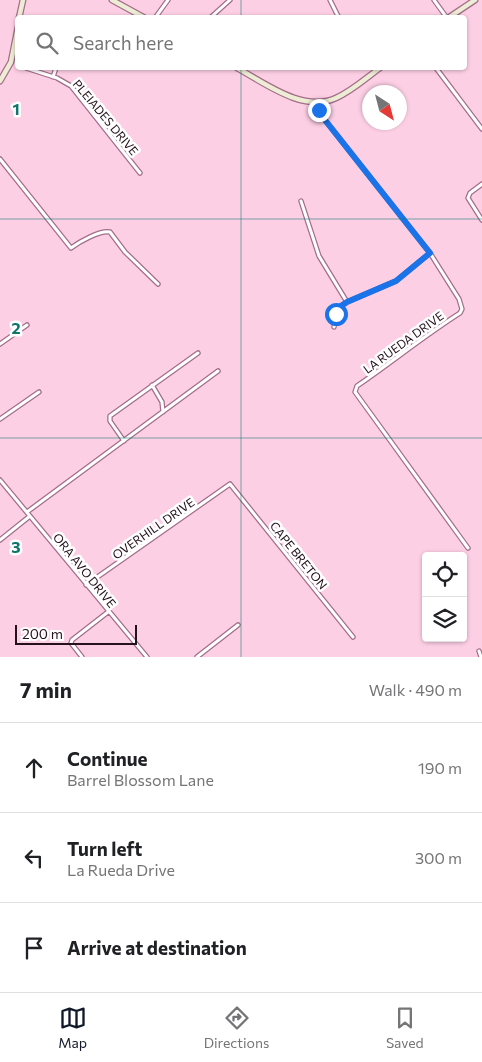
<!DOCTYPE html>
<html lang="en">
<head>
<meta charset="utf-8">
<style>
	body { margin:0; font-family:Commissioner,sans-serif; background:#f2f2f2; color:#202124 }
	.controls { position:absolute; right:15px; bottom:15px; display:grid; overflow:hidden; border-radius:5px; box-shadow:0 1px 4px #0004 }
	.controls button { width:45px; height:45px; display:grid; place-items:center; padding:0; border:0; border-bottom:1px solid #e0e0e0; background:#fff; color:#202124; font:25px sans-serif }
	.compass { position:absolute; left:362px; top:85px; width:45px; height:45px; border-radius:50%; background:#fff; box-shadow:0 1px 4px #0004; rotate:144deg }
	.scale { position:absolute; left:15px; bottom:12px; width:122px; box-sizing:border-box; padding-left:5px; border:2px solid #25111b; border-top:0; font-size:14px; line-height:18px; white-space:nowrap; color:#25111b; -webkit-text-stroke:4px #fff; paint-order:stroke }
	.stop { position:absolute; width:15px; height:15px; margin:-11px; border:4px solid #1a73e8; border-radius:50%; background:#fff }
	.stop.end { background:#1a73e8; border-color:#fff; box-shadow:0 1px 5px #0008 }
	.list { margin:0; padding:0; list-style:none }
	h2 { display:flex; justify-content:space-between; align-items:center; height:65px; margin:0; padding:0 20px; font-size:21px }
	h2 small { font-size:16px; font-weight:400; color:#757577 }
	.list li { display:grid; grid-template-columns:32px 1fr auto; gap:15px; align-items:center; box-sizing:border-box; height:90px; padding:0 20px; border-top:1px solid #e0e0e0 }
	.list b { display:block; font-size:19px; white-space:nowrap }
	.list p { margin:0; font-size:16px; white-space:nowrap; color:#757577 }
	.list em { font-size:16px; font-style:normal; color:#757577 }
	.icon { flex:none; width:28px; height:28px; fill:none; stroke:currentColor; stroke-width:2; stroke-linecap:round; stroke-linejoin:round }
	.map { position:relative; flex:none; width:482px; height:657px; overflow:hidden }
	.search { position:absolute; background:#fff; box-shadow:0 1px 4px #0004; left:15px; right:15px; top:15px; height:55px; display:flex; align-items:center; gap:12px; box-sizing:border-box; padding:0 18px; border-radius:5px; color:#757577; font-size:19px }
	.sheet { height:335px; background:#fff }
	nav { display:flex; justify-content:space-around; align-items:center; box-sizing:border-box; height:70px; border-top:1px solid #e0e0e0; background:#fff; font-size:14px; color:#757577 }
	nav a { display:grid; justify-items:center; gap:2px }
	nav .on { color:#111827 }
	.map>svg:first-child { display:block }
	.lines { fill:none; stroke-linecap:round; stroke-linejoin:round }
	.street-casing { stroke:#a26e89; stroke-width:5.5 }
	.secondary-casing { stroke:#a26e89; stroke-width:7 }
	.street { stroke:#fff; stroke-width:3 }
	.secondary { stroke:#ededd5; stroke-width:4.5 }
	.route { stroke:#1a73e8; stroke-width:6 }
	.grid { fill:none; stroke:#0f766e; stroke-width:1; stroke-opacity:0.55 }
	.labels { text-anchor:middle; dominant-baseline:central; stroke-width:5; stroke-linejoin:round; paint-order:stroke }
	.street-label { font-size:12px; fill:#25111b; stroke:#fff }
	.grid-label { font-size:16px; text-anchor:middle; font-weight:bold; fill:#0f766e; stroke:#fff; stroke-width:5; stroke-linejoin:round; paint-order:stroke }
</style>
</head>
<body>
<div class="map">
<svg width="482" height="657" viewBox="0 0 482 657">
	<rect width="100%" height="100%" fill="#fdcfe5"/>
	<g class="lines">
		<!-- street casing -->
		<g class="street-casing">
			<path id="street" d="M330 0 339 18
				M434 0 447 18
				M155 18 168 0
				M210 18 230 0
				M26 68 57 78 71 86 140 173
				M436 68 482 129
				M53 77 56 68
				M319 103V110L321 115 430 253 459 299 462 309 460 313C424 336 392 362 357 386L355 392 468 548
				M0 159 71 248C79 242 100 230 110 232L125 252 158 284
				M482 184 470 193 468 198 482 220
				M301 201 319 256 347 302 396 281 430 253
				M334 327 338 308 347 302
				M0 344 27 325
				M152 385 162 402 163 412
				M0 419 39 392
				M124 441 110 421V416L198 353
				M0 480 147 657
				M27 512 218 371
				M0 540 30 516
				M86 585 230 484 353 637
				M479 651 481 657
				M82 657 71 643 72 640 108 612
				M197 657 238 625"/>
		</g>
		<!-- secondary casing -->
		<g class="secondary-casing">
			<path id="secondary" d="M112 0 145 18
				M19 18 23 0
				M448 18 475 0
				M237 68C265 83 303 113 336 98 352 91 366 78 380 68
				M0 81 11 62 18 27"/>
		</g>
		<!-- street -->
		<use href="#street" class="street"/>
		<!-- secondary -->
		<use href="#secondary" class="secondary"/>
	</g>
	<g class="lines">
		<!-- route -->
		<path class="route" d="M319 110 321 115 430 253 396 281 347 302 338 308 336 314"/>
	</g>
	<!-- grid -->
	<path class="grid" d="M241 0V18M241 68V657M0 219H482M0 438H482"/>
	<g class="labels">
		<!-- street labels -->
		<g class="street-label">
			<text transform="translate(106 117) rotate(50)">PLEIADES DRIVE</text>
			<text transform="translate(403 342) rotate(-36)">LA RUEDA DRIVE</text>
			<text transform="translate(153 528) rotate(-35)">OVERHILL DRIVE</text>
			<text transform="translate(299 555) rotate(51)">CAPE BRETON</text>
			<text transform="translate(85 570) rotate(51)">ORA AVO DRIVE</text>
		</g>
	</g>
	<g class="grid-label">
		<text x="16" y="115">1</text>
		<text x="16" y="334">2</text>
		<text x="16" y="553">3</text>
	</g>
</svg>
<div class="controls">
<button><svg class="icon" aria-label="locate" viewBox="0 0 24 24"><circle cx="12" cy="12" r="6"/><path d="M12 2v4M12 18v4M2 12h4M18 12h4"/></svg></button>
<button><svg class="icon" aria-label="layers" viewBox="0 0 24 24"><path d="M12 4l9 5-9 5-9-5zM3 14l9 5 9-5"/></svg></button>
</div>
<svg class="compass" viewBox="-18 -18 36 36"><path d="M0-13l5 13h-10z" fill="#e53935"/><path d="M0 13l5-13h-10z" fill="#757577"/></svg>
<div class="scale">200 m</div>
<div class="stop" style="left:336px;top:314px"></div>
<div class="stop end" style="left:319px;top:110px"></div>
<div class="search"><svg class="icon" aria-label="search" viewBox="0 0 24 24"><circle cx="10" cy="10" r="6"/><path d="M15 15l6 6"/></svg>Search here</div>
</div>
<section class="sheet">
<h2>7 min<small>Walk · 490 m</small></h2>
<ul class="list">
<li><svg class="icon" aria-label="ahead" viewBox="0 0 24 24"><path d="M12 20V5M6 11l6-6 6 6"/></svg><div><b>Continue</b><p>Barrel Blossom Lane</p></div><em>190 m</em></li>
<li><svg class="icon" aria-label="left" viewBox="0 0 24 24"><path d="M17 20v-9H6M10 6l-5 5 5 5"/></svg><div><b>Turn left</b><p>La Rueda Drive</p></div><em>300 m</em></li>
<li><svg class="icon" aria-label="arrive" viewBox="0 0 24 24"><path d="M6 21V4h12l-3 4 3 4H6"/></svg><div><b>Arrive at destination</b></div></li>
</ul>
</section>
<nav>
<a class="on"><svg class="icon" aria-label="map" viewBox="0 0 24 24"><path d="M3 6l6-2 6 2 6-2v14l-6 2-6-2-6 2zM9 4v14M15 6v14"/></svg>Map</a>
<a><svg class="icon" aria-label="directions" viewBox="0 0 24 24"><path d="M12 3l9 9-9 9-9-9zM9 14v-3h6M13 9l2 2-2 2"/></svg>Directions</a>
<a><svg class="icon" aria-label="saved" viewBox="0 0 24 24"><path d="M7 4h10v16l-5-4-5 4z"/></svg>Saved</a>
</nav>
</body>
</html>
